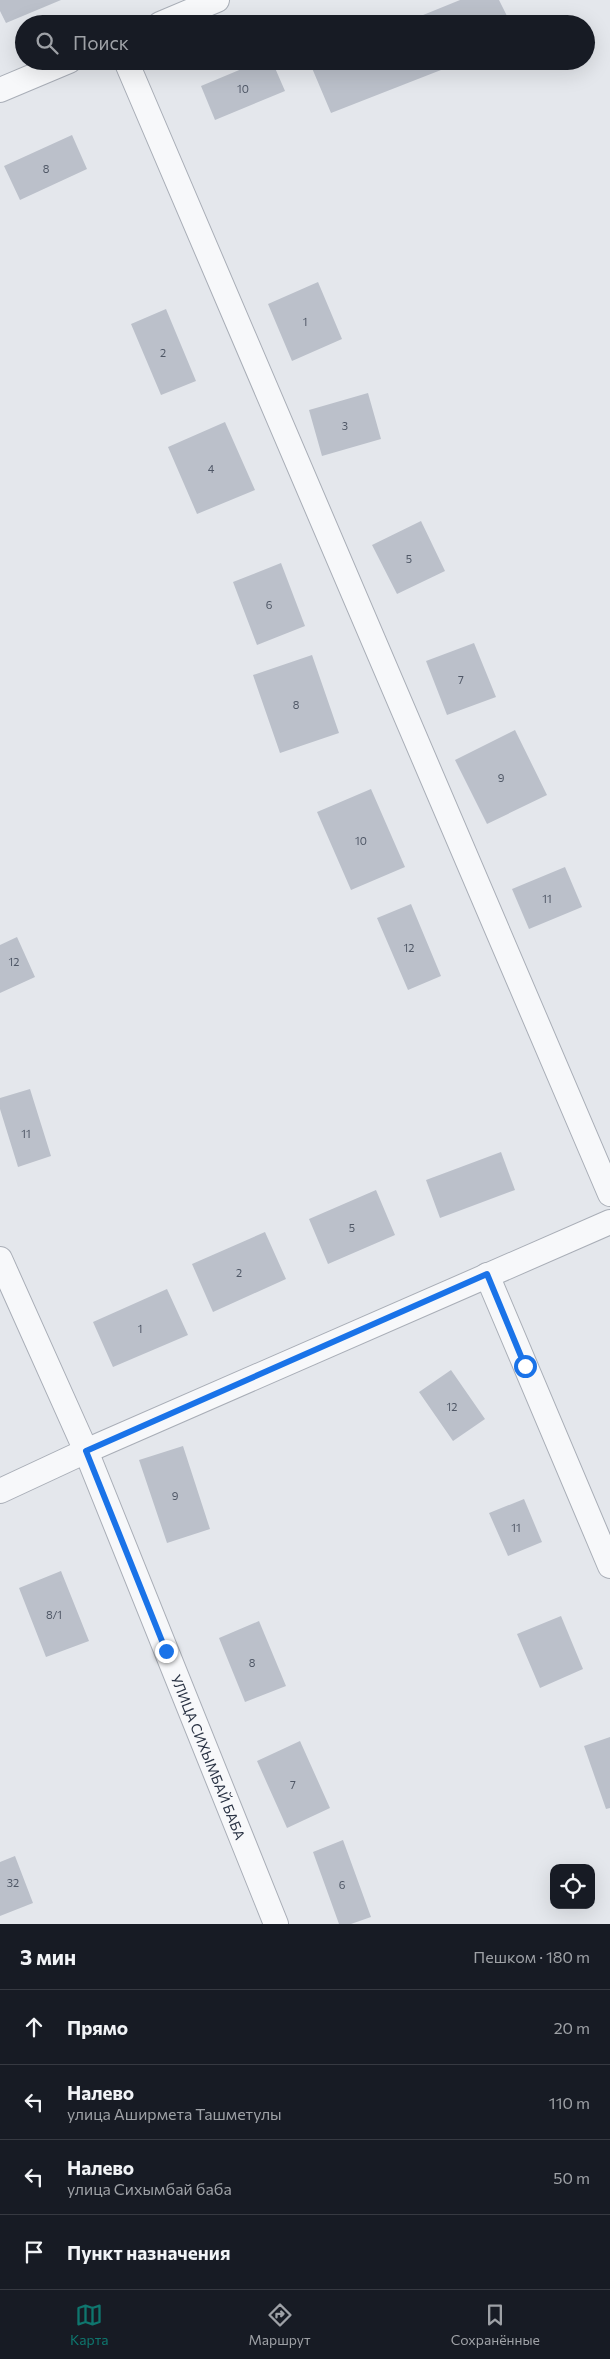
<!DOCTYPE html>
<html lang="ru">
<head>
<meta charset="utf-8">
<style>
	body { margin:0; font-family:Commissioner,sans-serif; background:#242831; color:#f1f3f6 }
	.controls { position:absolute; right:15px; bottom:15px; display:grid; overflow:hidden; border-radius:10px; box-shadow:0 5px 20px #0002 }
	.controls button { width:45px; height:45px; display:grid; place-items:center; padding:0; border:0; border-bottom:1px solid #363941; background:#171b24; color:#f1f3f6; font:25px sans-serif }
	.stop { position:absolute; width:15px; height:15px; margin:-11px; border:4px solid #1a73e8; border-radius:50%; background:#fff }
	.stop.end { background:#1a73e8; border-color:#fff; box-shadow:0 1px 5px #0008 }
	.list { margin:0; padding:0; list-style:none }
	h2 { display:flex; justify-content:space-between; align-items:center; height:65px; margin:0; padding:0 20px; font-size:21px }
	h2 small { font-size:16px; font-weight:400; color:#9ea1a6 }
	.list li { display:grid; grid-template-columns:32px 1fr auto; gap:15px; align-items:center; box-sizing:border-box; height:75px; padding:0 20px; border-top:1px solid #363941 }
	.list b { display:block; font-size:19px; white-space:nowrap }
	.list p { margin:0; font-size:16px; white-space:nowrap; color:#9ea1a6 }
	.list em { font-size:16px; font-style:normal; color:#9ea1a6 }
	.icon { flex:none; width:28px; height:28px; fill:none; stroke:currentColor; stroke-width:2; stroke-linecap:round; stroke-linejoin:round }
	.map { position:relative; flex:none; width:610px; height:1924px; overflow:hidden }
	.search { position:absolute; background:#171b24; box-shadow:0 5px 20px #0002; left:15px; right:15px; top:15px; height:55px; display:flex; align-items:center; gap:12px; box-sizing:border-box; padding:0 18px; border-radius:28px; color:#9ea1a6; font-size:19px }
	.sheet { height:365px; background:#171b24 }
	nav { display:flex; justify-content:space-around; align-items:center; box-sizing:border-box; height:70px; border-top:1px solid #363941; background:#171b24; font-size:14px; color:#9ea1a6 }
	nav a { display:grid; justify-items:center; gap:2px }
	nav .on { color:#0f766e }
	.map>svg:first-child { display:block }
	.building { fill:#bbc0ca }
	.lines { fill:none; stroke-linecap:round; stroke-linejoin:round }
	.minor-casing { stroke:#a9aeb7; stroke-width:26 }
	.minor { stroke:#f7f8fa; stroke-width:24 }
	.route { stroke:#1a73e8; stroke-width:6 }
	.labels { text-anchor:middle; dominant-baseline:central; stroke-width:4; stroke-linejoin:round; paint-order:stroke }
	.number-label { font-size:11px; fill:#4f5766 }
	.street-label { font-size:14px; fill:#2b3445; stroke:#f4f6f9 }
</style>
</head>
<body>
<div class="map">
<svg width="610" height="1924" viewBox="0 0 610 1924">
	<rect width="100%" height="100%" fill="#e4e7ec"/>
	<!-- building -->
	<path class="building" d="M0 0H61L6 23 0 11Z
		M460 0H499L511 24H401Z
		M261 61H272L285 91 215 120 201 86Z
		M309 61H464L331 113Z
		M72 135 87 169 20 200 4 166Z
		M318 282 342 339 292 361 268 304Z
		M166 309 196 381 161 395 131 324Z
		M368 393 381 439 322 456 309 410Z
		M225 422 255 490 197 514 168 447Z
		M421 521 445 571 397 594 372 545Z
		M281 563 305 626 257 645 233 582Z
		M474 643 496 697 447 715 426 661Z
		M312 655 339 733 280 753 253 675Z
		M515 730 547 795 487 824 455 760Z
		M371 789 405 867 351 890 317 812Z
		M565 867 582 907 529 929 512 889Z
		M411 904 441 976 408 990 377 918Z
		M17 937 35 977 0 993V945Z
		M30 1089 51 1156 18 1167 0 1109V1098Z
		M501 1152 515 1190 440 1218 426 1180Z
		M376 1190 395 1235 328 1264 309 1219Z
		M265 1232 286 1279 213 1312 192 1264Z
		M167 1289 188 1335 113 1367 93 1322Z
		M451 1370 485 1419 453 1441 419 1392Z
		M183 1446 210 1529 167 1543 139 1460Z
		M524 1499 542 1542 508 1556 489 1513Z
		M61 1571 89 1641 46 1657 19 1588Z
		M561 1616 583 1669 540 1688 517 1634Z
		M259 1621 286 1686 245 1702 219 1638Z
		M610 1737V1808L606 1809 584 1746Z
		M300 1741 330 1808 287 1828 257 1761Z
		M343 1840 371 1917 351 1924H339L313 1852Z
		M15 1856 33 1903 0 1916V1862Z"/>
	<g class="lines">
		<!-- minor casing -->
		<g class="minor-casing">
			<g id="minor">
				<path d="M160 24 217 0"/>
				<path d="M126 61 610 1194"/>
				<path d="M0 90 69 61"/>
				<path id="s1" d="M0 1259 86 1451 276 1924"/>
				<path d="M487 1275 610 1566"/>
				<path d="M0 1491 86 1451 610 1222"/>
			</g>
		</g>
		<!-- minor -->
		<use href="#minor" class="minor"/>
	</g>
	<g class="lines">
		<!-- route -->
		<path class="route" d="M166 1651 86 1451 487 1274 525 1366"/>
	</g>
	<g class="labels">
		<!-- number labels -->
		<g class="number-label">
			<text x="243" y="88">10</text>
			<text x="46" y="168">8</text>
			<text x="305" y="321">1</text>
			<text x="163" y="352">2</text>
			<text x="345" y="425">3</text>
			<text x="211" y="468">4</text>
			<text x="409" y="558">5</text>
			<text x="269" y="604">6</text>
			<text x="461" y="679">7</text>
			<text x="296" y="704">8</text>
			<text x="501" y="777">9</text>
			<text x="361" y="840">10</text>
			<text x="547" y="898">11</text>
			<text x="409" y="947">12</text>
			<text x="14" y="961">12</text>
			<text x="26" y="1133">11</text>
			<text x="352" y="1227">5</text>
			<text x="239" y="1272">2</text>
			<text x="140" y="1328">1</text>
			<text x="452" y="1406">12</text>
			<text x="175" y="1495">9</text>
			<text x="516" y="1527">11</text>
			<text x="54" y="1614">8/1</text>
			<text x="252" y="1662">8</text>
			<text x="293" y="1784">7</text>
			<text x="13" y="1882">32</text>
			<text x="342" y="1884">6</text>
		</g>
		<!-- street labels -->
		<g class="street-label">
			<text stroke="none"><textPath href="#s1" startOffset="540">УЛИЦА СИХЫМБАЙ БАБА</textPath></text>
		</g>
	</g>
</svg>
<div class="controls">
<button><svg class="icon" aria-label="locate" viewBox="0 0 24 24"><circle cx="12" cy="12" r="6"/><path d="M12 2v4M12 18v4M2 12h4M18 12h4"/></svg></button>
</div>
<div class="stop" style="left:525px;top:1366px"></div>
<div class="stop end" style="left:166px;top:1651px"></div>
<div class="search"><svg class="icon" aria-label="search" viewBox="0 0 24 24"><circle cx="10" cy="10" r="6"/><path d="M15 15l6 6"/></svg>Поиск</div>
</div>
<section class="sheet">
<h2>3 мин<small>Пешком · 180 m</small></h2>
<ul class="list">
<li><svg class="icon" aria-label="ahead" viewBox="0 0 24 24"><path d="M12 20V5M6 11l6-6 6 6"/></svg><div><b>Прямо</b></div><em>20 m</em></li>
<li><svg class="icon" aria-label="left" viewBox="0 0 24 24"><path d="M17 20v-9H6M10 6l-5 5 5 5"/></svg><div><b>Налево</b><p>улица Аширмета Ташметулы</p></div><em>110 m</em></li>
<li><svg class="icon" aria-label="left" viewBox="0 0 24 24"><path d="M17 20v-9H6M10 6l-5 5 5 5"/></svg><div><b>Налево</b><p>улица Сихымбай баба</p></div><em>50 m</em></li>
<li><svg class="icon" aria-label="arrive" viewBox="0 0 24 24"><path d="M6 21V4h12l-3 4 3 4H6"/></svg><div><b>Пункт назначения</b></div></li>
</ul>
</section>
<nav>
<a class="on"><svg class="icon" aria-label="map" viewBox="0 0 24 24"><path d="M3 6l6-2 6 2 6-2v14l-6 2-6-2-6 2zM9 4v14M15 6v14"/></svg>Карта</a>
<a><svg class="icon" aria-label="directions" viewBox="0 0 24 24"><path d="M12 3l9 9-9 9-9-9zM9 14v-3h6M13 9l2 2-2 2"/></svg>Маршрут</a>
<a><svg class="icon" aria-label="saved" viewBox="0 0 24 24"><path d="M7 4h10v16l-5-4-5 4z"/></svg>Сохранённые</a>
</nav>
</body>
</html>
